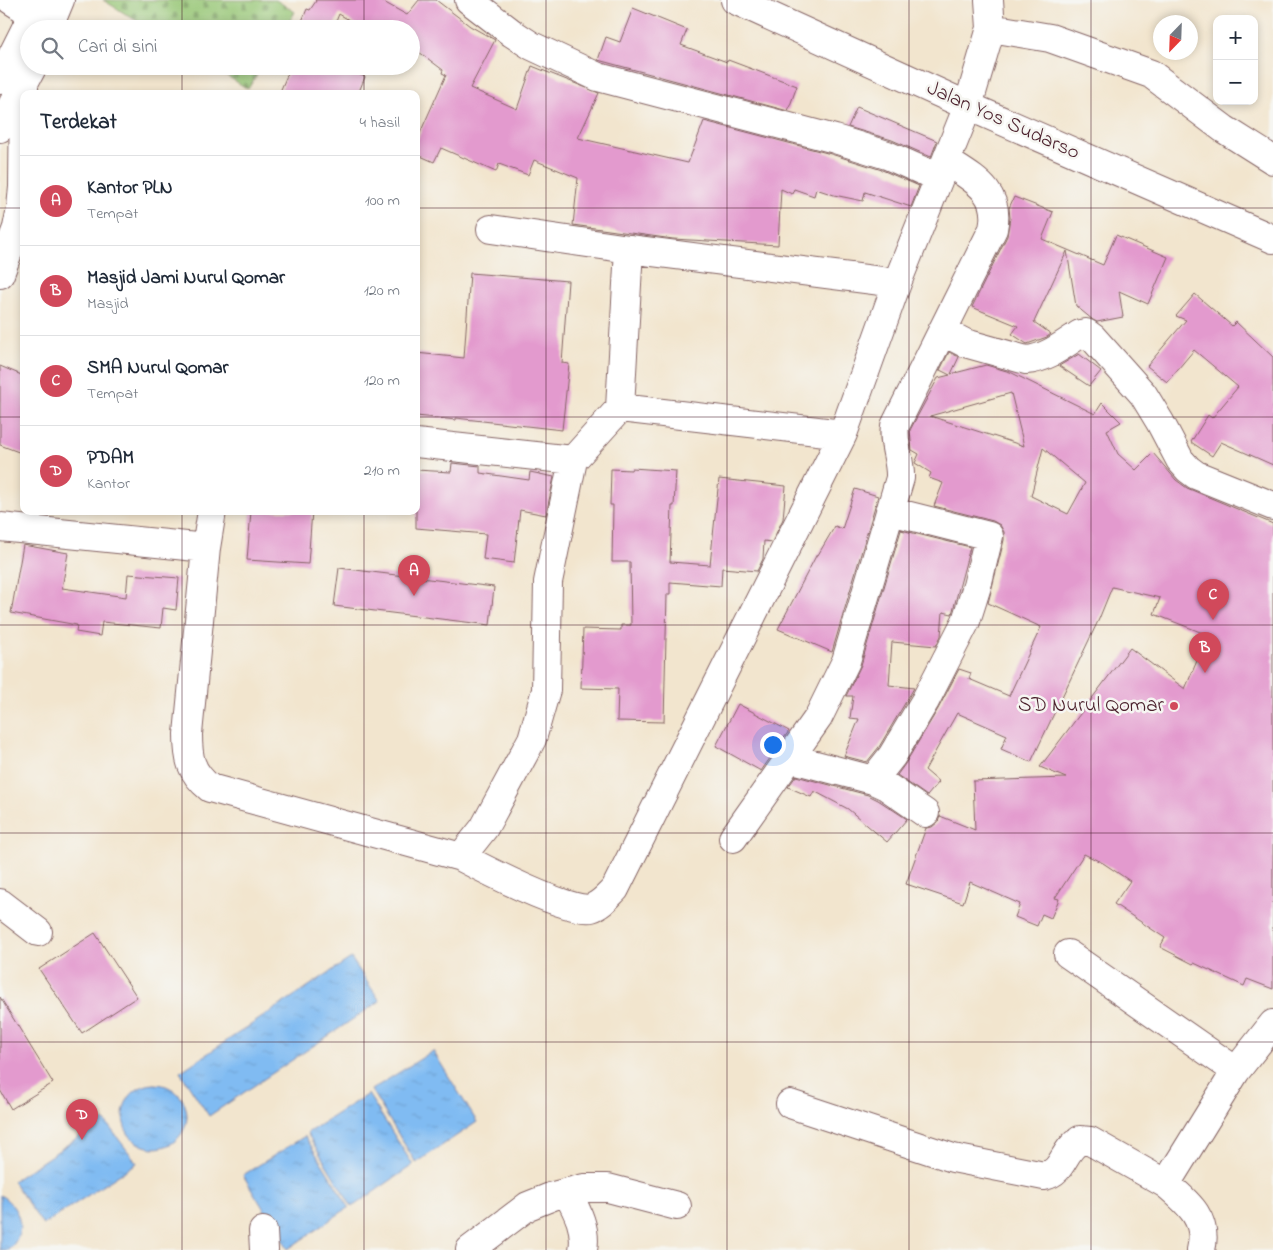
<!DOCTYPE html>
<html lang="id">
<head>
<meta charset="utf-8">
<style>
	body { margin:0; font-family:"Indie Flower",sans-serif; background:#f2f2f3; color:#1f2937 }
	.controls { position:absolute; right:15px; top:15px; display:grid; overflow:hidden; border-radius:10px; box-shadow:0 2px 8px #0003 }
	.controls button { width:45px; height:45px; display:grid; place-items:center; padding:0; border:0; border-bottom:1px solid #e0e1e3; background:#fff; color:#1f2937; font:25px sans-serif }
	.compass { position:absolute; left:1153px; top:15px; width:45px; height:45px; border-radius:50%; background:#fff; box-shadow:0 2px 8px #0003; rotate:203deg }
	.you { position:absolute; left:772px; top:744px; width:18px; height:18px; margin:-12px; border:4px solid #fff; border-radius:50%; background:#1a73e8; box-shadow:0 0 0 8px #1a73e833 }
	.badge { display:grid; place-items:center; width:32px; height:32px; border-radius:50%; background:#d1495b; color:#fff; font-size:16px; font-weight:700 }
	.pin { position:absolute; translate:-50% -41px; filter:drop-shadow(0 1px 2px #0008) }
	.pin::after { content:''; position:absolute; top:26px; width:18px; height:15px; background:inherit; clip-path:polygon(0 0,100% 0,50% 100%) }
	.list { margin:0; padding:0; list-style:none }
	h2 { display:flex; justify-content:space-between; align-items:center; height:65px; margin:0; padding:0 20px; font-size:21px }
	h2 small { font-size:16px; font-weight:400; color:#747a83 }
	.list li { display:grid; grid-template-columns:32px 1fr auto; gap:15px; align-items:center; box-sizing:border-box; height:90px; padding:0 20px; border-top:1px solid #e0e1e3 }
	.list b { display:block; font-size:19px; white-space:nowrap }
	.list p { margin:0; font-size:16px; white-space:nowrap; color:#747a83 }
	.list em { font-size:16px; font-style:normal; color:#747a83 }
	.icon { flex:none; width:28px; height:28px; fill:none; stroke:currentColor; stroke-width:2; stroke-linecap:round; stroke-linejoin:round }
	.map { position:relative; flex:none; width:1273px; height:1250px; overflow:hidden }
	.search { position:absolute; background:#fff; box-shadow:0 2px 8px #0003; left:20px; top:20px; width:400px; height:55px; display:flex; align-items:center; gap:12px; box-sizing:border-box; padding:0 18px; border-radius:28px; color:#747a83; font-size:19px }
	.panel { position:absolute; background:#fff; box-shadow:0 2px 8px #0003; left:20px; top:90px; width:400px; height:425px; border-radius:10px }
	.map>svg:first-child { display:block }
	.cemetery { fill:url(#cemetery-stones); stroke:#707250 }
	.water { fill:url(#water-ripples); stroke:#656d8e }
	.building { fill:#e39ace; fill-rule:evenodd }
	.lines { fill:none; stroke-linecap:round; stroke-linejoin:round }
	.minor-casing { stroke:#856464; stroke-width:30 }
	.highway-casing { stroke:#856464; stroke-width:30 }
	.minor { stroke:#fff; stroke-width:28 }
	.highway { stroke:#fff; stroke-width:28 }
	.grid { fill:none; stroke:#4a1f2b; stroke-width:1; stroke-opacity:0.55 }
	.poi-dot { fill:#d1495b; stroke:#f6f6f2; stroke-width:2 }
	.labels { text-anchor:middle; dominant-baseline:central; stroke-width:5; stroke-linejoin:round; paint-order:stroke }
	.street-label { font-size:21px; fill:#4a1f2b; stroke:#f6f6f2 }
	.poi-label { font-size:21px; fill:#4a1f2b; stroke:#f6f6f2; text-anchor:end }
</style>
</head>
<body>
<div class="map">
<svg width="1273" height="1250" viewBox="0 0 1273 1250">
	<defs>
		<pattern id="cemetery-stones" width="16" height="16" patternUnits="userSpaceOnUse" patternTransform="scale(1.25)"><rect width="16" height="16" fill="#96c675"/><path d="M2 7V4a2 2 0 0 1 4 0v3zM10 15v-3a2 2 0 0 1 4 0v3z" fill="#7ca060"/></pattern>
		<pattern id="water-ripples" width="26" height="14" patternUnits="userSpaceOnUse" patternTransform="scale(1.25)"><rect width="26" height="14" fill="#80bbf2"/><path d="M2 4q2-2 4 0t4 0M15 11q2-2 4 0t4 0" fill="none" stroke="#70a0d0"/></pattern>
	</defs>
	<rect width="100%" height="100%" fill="#f6f6f2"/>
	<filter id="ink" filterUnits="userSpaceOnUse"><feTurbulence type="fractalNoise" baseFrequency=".02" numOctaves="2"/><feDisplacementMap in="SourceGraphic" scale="10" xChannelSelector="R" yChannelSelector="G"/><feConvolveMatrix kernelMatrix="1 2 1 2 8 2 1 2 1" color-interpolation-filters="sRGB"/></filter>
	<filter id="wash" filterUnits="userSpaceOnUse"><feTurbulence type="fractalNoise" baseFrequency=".0096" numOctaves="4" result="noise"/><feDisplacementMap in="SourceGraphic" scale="20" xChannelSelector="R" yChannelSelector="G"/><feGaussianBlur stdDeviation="1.12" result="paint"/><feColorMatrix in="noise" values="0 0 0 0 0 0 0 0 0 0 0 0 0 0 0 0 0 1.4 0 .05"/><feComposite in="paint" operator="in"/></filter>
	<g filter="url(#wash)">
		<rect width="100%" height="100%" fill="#f2e5ce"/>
		<!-- cemetery -->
		<path class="cemetery" d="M103 0H276L295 12 285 29H150Z
			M211 66H262L248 89Z"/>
		<!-- water -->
		<path class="water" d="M351 958 380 1001 209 1116 180 1072Z
			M433 1051 477 1122 416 1163 371 1090Z
			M123 1116a32 32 0 1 1 64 0a32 32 0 1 1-64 0Z
			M368 1094 413 1165 352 1207 307 1133Z
			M104 1120 137 1163 43 1225 13 1181Z
			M305 1136 349 1207 288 1249 243 1175Z
			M0 1195C21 1207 28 1233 8 1250H0Z"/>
		<g id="blocks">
			<!-- building -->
			<path class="building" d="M315 0H380L407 15 419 0H436L470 26 495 40 470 88 517 109 532 66 599 93 578 138 688 163 704 121 831 154 882 170 919 186 911 207 865 192 863 201 834 195 816 189 814 196 794 189 792 194 781 189 778 245 673 239 573 225 578 178 534 160 528 175 499 164 496 172 441 148 434 162 416 154V142L446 75 442 73 443 70 411 46V29H364L339 14 333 29H306L300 26 307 9 310 10 316 1Z
				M633 8 687 30 681 45 727 62 728 60 797 86 788 111 598 60 606 37 620 42Z
				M291 66H340L365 77 358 94H279Z
				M857 107 937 141 931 157 892 140 848 127Z
				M1014 197 1053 212 1042 239 1103 265 1116 235 1168 257 1148 304 1119 291 1123 317 1097 322 1093 320 1076 306 1067 251 1034 322 1051 334 1047 337 1027 344 1012 334 1018 326 972 307 1007 236 1010 218 1009 208Z
				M470 273 568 281 562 363 569 364 562 430 456 418V420L416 416V353L464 358Z
				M1195 294 1232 326 1236 322 1273 357V465L1221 442 1212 456 1191 442 1208 415 1212 418 1238 387 1194 350 1167 382 1147 366 1186 320 1176 316Z
				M949 352 959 357 951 374 986 365 1010 372 1095 414 1102 403 1121 422 1107 430 1118 454 1136 470 1153 453 1176 480 1187 488 1273 524V989L1247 979 1244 986 1194 963 1193 964 1160 947 1165 938 1114 904 1130 881 1103 863 1084 854 1055 898 1059 899 1051 918 1042 914 1037 926 1015 917 1020 904 970 882 963 903 906 884 926 828 932 827 938 822 940 816 975 830 973 781 1066 778 1040 767 1130 648 1185 689 1208 635 1154 614 1160 598 1112 587 1099 619 1031 762 1001 749 1007 735 957 713 925 770 939 782 927 796 897 775 905 764 938 709 959 669 971 673 969 679 1009 696 1041 627 988 603 1004 540V532L1000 525 993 521 934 506 943 483 929 478 931 473 915 463 919 454 912 450 910 430 938 378 950 375 940 370ZM1011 393 1024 446 930 416ZM1043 448 1085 483 1068 514 1031 496Z
				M1079 354 1101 371 1089 386 1059 366Z
				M0 366 24 376V454L0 445Z
				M452 463 480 466V473L529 480 530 472 554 477 546 515 520 510 514 563 483 559 486 534 416 528V470L451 472Z
				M632 468 676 471 674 506H672L670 562 710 565 719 479 786 486 783 519 772 542 764 541 763 559 757 571 722 568 721 586 670 582V594H667L664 722 617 721 618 689 581 688 583 629 621 630V625H631L630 562H612L613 505H610L611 469 631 470Z
				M855 489 878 496 832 652 778 629 817 554 818 555 835 526 842 529Z
				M251 511H312L308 564 247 560Z
				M901 530 970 547 952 614 943 612 941 636 936 646 892 642 889 685 914 688 879 747 867 762 844 756 859 719 850 718 853 696H846L861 665Z
				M23 545 68 553 62 588 126 597 128 574 179 578 176 610 163 608 161 628 102 622 100 636 76 632 77 625 11 613Z
				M339 568 494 587 490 625 334 606Z
				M738 704 789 731 761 771 716 746Z
				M796 776 868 795 878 800 907 819 887 842 848 809 814 791 811 797 788 787Z
				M95 933 137 997 82 1033 39 969Z
				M0 997 53 1083 11 1109 0 1090Z"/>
		</g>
	</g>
	<g filter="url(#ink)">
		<use href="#blocks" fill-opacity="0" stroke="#856464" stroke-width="1"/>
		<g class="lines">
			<!-- minor casing -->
			<g class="minor-casing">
				<path id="minor" d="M11 0 33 14
					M469 0 512 33 532 46 598 77 835 139 887 155 939 178
					M991 28 1050 38 1151 74 1224 129 1273 160
					M491 229 629 249
					M0 274 17 228 21 208 23 187 24 86
					M942 331 965 343 1026 360C1046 359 1063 345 1080 334L1086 333 1093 338 1143 394 1160 422 1180 460 1188 469 1196 475 1273 506
					M620 408 629 249 897 283
					M416 443 573 460 620 408 843 434 897 283 968 106 991 28 989 0
					M212 511 206 548 188 734C188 758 190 772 210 788L461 857 484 828 532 739 546 690 548 582 573 460
					M0 527 206 548
					M789 758 873 780 886 786 925 813
					M873 780 892 756 925 701 966 621 977 586 989 536 890 511
					M733 838 818 718 846 661 900 478C901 460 892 444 895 426L993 229C1001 191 973 179 946 161
					M461 857C482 868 571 914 591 908 601 905 608 896 615 889L843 434
					M0 903 38 932
					M1068 954 1236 1071
					M790 1104 953 1158 1044 1176C1064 1172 1062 1151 1080 1140L1090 1141 1166 1184 1236 1071 1273 1024
					M1166 1184C1187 1202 1209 1219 1201 1250
					M567 1192C577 1211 587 1229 583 1250
					M263 1231 264 1250
					M470 1250 528 1206 553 1196 584 1188H608L677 1206"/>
			</g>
			<!-- highway casing -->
			<g class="highway-casing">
				<path id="highway" d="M735 0 968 106 1273 239
					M48 29 60 0
					M0 80 33 14 47 0
					M0 128 33 66"/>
			</g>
			<!-- minor -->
			<use href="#minor" class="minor"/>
			<!-- highway -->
			<use href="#highway" class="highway"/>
		</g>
	</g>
	<!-- grid -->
	<path class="grid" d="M182 0V29M364 0V29M546 0V1250M727 0V1250M909 0V1250M1091 0V1250M182 66V94M364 66V94M0 208H24M416 208H1273M0 417H24M416 417H1273M182 511V1250M364 511V1250M0 625H1273M0 833H1273M0 1042H1273"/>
	<!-- markers -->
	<circle class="poi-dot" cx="1174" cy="706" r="5"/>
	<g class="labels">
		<!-- street labels -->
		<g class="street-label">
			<text transform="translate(1003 121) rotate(24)">Jalan Yos Sudarso</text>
		</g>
		<!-- poi labels -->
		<g class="poi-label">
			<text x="1164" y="706">SD Nurul Qomar</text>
		</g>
	</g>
</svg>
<div class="controls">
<button>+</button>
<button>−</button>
</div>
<svg class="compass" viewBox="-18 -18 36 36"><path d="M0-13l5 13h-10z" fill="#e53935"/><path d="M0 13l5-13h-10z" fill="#747a83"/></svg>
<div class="you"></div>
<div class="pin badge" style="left:414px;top:596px">A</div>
<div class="pin badge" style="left:1205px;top:673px">B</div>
<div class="pin badge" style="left:1213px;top:620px">C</div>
<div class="pin badge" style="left:82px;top:1140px">D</div>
<div class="search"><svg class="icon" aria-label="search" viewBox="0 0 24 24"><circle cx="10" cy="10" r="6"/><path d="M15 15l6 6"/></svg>Cari di sini</div>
<section class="panel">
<h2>Terdekat<small>4 hasil</small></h2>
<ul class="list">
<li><span class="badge">A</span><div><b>Kantor PLN</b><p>Tempat</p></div><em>100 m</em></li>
<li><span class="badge">B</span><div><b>Masjid Jami Nurul Qomar</b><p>Masjid</p></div><em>120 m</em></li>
<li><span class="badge">C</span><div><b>SMA Nurul Qomar</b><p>Tempat</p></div><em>120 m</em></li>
<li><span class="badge">D</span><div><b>PDAM</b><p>Kantor</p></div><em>210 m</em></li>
</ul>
</section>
</div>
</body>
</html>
